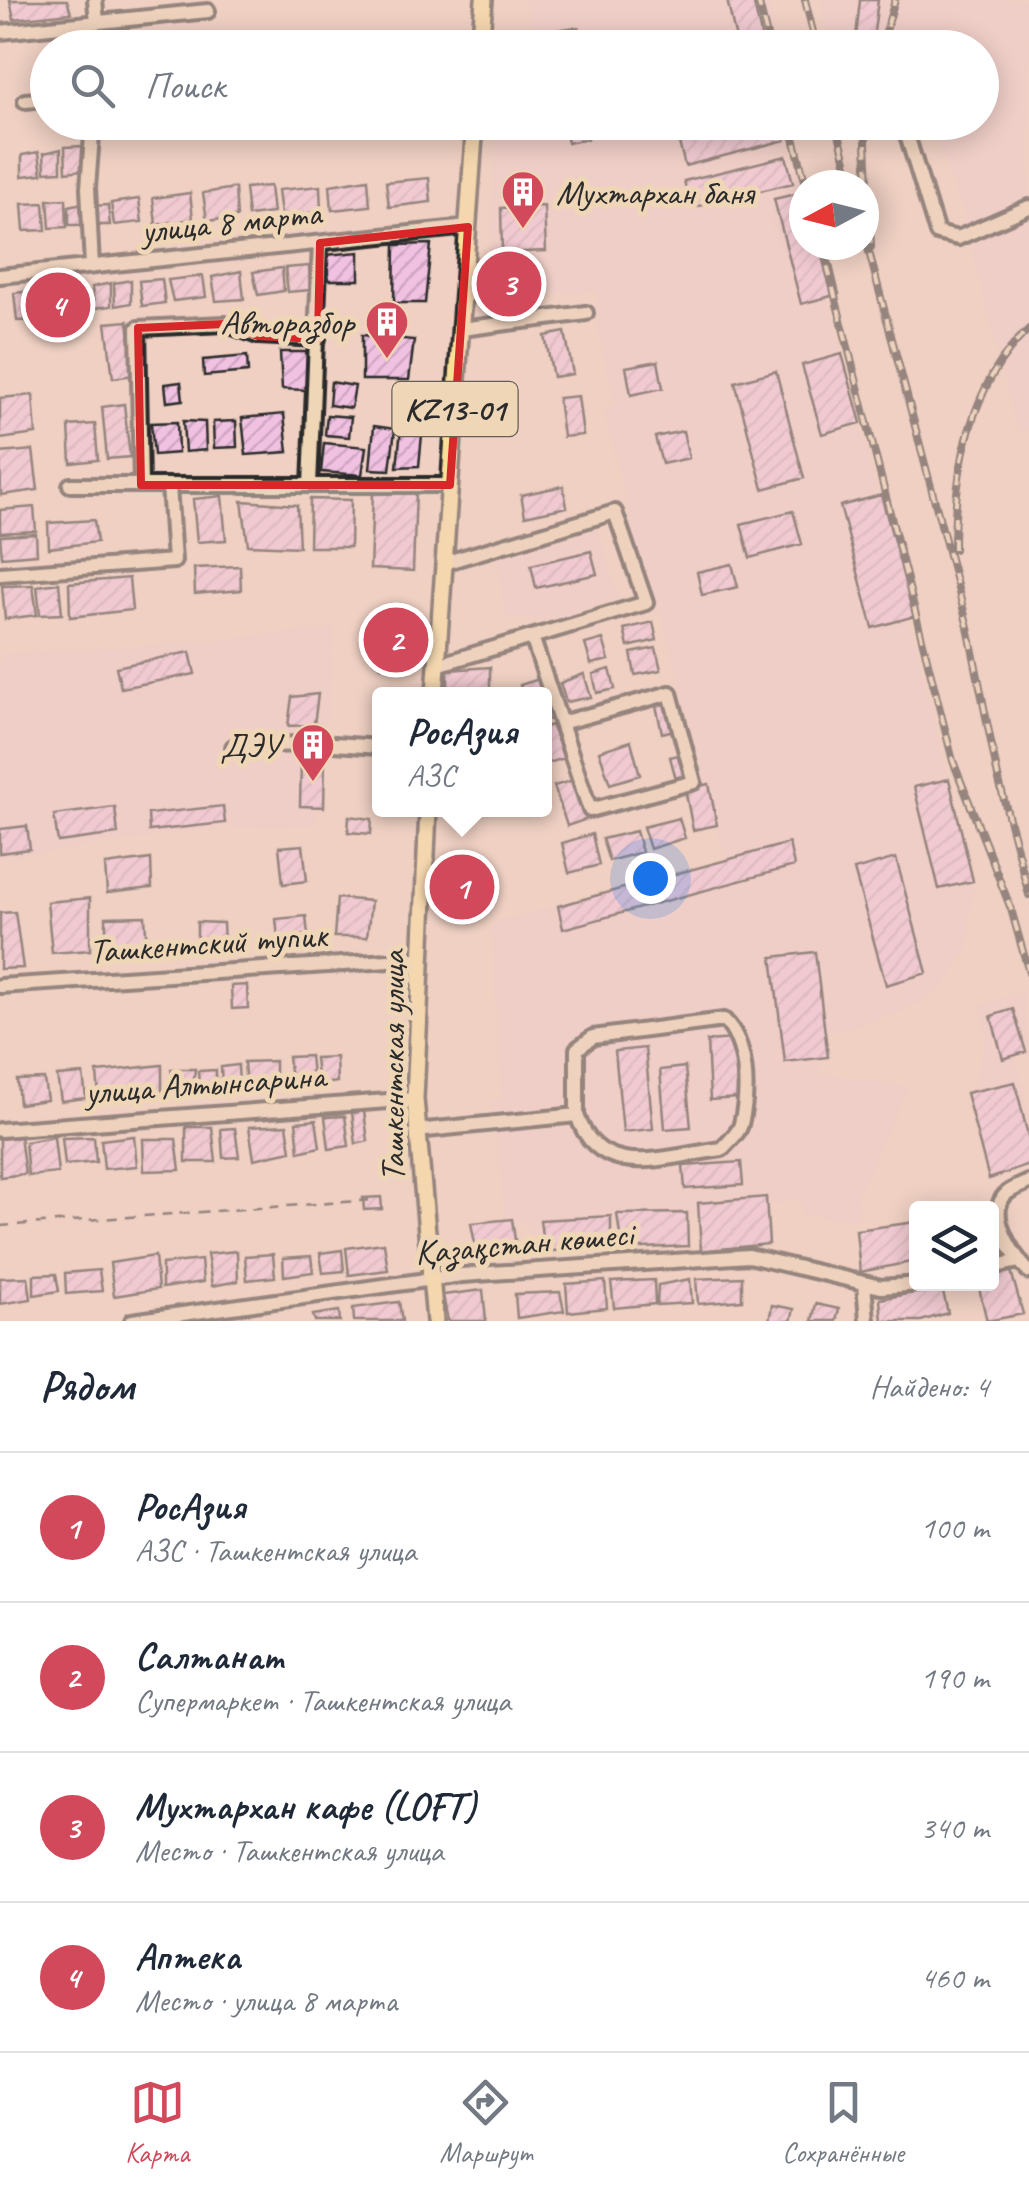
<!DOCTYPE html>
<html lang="ru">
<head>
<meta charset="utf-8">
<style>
	body { margin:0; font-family:Caveat,sans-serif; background:#f6f6f7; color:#1f2937 }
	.controls { position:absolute; right:30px; bottom:30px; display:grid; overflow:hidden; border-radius:10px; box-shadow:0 5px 25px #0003 }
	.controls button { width:90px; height:90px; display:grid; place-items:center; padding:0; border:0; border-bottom:2px solid #e0e1e3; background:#fff; color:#1f2937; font:50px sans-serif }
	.compass { position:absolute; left:789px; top:170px; width:90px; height:90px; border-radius:50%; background:#fff; box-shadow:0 5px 25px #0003; rotate:263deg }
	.you { position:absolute; left:650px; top:878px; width:35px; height:35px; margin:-25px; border:8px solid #fff; border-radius:50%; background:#1a73e8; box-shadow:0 0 0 15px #1a73e833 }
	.badge { display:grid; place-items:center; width:65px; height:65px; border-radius:50%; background:#d1495b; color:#fff; font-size:32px; font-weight:700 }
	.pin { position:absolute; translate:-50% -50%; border:5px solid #fff; box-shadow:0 2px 10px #0006 }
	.popup { position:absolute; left:372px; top:687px; width:180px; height:130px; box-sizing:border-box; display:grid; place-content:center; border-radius:10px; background:#fff; filter:drop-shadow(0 2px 8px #0005); font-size:32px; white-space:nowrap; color:#747a83 }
	.popup b { font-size:38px; color:#1f2937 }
	.popup::after { content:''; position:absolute; left:50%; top:100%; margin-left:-20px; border:20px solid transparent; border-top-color:#fff }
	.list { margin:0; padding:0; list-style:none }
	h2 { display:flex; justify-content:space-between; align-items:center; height:130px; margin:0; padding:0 40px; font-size:42px }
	h2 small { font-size:32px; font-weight:400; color:#747a83 }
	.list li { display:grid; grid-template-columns:65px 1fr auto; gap:30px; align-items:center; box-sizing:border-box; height:150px; padding:0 40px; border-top:2px solid #e0e1e3 }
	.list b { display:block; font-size:38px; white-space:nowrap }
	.list p { margin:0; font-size:32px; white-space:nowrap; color:#747a83 }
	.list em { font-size:32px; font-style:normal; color:#747a83 }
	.icon { flex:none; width:55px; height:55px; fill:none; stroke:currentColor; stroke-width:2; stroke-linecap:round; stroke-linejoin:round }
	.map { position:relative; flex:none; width:1029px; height:1321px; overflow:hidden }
	.search { position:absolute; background:#fff; box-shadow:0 5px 25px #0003; left:30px; right:30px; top:30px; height:110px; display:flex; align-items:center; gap:25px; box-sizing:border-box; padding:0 35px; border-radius:55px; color:#747a83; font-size:38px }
	.sheet { height:730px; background:#fff }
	nav { display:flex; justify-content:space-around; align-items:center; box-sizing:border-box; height:140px; border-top:2px solid #e0e1e3; background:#fff; font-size:28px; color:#747a83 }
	nav a { display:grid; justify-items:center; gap:5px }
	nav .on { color:#d1495b }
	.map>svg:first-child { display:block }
	.built { fill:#f0cccc }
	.building { fill:url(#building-hatch); stroke:#2b2b2b; stroke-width:2.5 }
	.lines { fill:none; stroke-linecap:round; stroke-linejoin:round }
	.minor-casing { stroke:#2b2b2b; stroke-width:20 }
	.major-casing { stroke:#2b2b2b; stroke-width:22 }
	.path { stroke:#2b2b2b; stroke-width:2.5; stroke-dasharray:10 8; stroke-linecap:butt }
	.minor { stroke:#eed6b6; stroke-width:12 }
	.major { stroke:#fadf96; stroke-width:15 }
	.rail-casing { stroke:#2b2b2b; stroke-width:8 }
	.rail { stroke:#eed6b6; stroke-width:4; stroke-dasharray:11; stroke-linecap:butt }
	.marked { fill:none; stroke:#d62828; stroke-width:8; stroke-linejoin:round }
	.labels { text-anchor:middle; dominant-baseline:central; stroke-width:10; stroke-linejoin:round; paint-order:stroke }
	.shield { fill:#eed6b6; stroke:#665e55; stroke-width:2.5 }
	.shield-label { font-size:32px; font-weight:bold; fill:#2b2b2b }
	.poi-label { font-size:35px; fill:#2b2b2b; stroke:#eed6b6; text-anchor:end }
	.street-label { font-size:35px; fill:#2b2b2b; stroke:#eed6b6 }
</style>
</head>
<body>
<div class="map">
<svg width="1029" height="1321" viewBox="0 0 1029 1321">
	<defs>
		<pattern id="building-hatch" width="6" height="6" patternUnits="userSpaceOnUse" patternTransform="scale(2.5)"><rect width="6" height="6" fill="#f1c1e2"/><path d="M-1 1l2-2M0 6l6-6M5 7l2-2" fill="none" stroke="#cfa6c2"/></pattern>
	</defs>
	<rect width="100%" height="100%" fill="#efd0c3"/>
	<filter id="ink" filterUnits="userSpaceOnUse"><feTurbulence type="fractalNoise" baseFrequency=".01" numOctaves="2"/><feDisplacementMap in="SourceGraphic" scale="20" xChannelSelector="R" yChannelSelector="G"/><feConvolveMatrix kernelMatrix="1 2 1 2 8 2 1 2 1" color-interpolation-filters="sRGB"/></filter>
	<g filter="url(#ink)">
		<!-- built -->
		<path class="built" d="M524 0H766L779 47H538Z
			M821 0H1029V429L1018 433 962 209 930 123 982 122V48L903 47 897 32 866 46 847 47 844 36H828Z
			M497 123H783L804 203V245H815L973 879 967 951 939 991 900 1012 815 1037 819 1073 908 1087 856 1197 860 1219 803 1215 799 1200 530 1235 528 1223 507 1225 492 1101 502 1100 491 923 726 865 662 616 643 571 604 409 615 405 597 324 598 290 542 294 546 307 486 318Z
			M596 528 619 598 550 620 505 617 498 558Z
			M334 628 325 735 224 740V756L321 753 316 824 223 827 0 858V654L173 644Z
			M1022 992 1029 1054 1016 1056 1029 1120V1165L991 1182 971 1097 986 1039 981 1005Z"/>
		<!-- building -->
		<path class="building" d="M10 0H67L71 13 14 19Z
			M727 0H753L764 48H738Z
			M860 0H878L872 48 855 46Z
			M563 122H584L587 139 568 143Z
			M724 122H780L785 140 685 166 677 135Z
			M82 146 83 170 66 172 65 147Z
			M61 149V171L45 172 44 153Z
			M39 152 42 174 22 176V155Z
			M786 156 793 183 691 208 684 181Z
			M429 178 431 202 389 207 386 182Z
			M368 179 370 206 332 210 330 185Z
			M513 182 534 183 533 202H512Z
			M270 186 273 213 248 216 245 188Z
			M320 186 321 212 281 215 278 190Z
			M235 188 237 217 207 221 203 193Z
			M804 192V245H827L839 294 801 304 774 199Z
			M190 193 193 219 156 225 153 198Z
			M66 199 67 227 50 228 48 200Z
			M139 199 142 222 114 225 111 203Z
			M44 203 46 230 24 231 22 204Z
			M82 203 84 225H69V206Z
			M108 205 110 225H94L92 206Z
			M544 206 546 251 502 253 501 208Z
			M431 244 425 303H394L395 245Z
			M359 252V280H329L326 255Z
			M531 262 533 304 486 309V264Z
			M309 266 310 290 288 292 285 268Z
			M282 268 284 291 258 295 253 272Z
			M241 271 244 299 216 301 212 277Z
			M203 276 206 297 173 301 168 280Z
			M162 279 165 303 142 306 139 281Z
			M131 280V303L115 306 114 283Z
			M111 283V306L94 308 92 287Z
			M39 290 44 320 17 321 14 293Z
			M69 291 74 317 47 322 42 294Z
			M128 321 134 375 113 378 106 323Z
			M565 332 573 374 553 377 545 336Z
			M362 335 414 340 409 380H362Z
			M280 352H308L306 390 282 389Z
			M842 354 861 423 822 434 802 365Z
			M247 356 248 372 204 376 203 360Z
			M658 361 663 388 631 395 626 367Z
			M776 371 804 478 763 489 735 382Z
			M181 382 183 400 167 402 165 384Z
			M331 382 355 386 351 408 329 405Z
			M33 395 36 434 0 439V398Z
			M578 396 583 435 563 437 558 398Z
			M124 404 130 457 107 459 102 407Z
			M284 414 288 452 246 455 242 418Z
			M327 415 351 417 349 437 325 435Z
			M402 419 423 424 419 466 397 467Z
			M183 421 205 422 206 450 185 452Z
			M236 421 237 447 214 448 213 422Z
			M177 422 178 453 154 455 151 423Z
			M95 424 98 460 71 463 69 426Z
			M374 426 395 429 390 470 370 469Z
			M683 431 689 458 662 464 655 437Z
			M324 443 366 447 362 475 321 472Z
			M33 450 38 490 1 495 0 453Z
			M563 486 567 507 525 516 521 495Z
			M416 491 413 571 370 569 373 492Z
			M881 495 915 616 873 628 840 506Z
			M222 496 226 540 197 542 193 499Z
			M310 499 351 500 350 547H309Z
			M242 501 297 505 299 547 248 545Z
			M34 507 36 531 0 533V510Z
			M793 511 802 544 750 558 741 524Z
			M94 520 97 542 49 548 48 523Z
			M36 534 37 554 2 557 0 536Z
			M591 551 597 574 536 588 531 565Z
			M732 564 738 587 702 595 697 572Z
			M240 566 241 590 195 594 194 568Z
			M129 578 132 610 70 617 69 583Z
			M59 583 62 614 40 615 37 586Z
			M33 585 37 615 5 619 2 586Z
			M388 612 411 613 407 670 381 667Z
			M653 622 657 640 628 647 624 629Z
			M603 639 609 660 591 664 585 644Z
			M656 648 661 670 635 675 631 653Z
			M190 652 195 674 121 688 116 667Z
			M490 667V694H448V670Z
			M610 669 615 689 597 693 593 674Z
			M584 674 591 697 566 702 560 683Z
			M542 678 556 717 544 721V694H523L520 685Z
			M318 694 314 725 288 726 292 697Z
			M676 697 683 728 662 733 655 701Z
			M551 725 565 758 544 764V727Z
			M631 741 640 775 610 784 599 751Z
			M693 751 699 773 676 779 670 757Z
			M301 759H325L324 807 300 806Z
			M583 777 596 816 567 826 554 786Z
			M949 779 973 881 939 889 914 787Z
			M709 784 717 825 693 830 685 789Z
			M223 806 225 823 149 831 148 814Z
			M115 807 118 834 58 842 54 815Z
			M349 816 372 819 371 834 348 832Z
			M679 818 685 838 650 849 643 827Z
			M27 826 30 849 0 853V829Z
			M636 831 642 852 609 861 602 839Z
			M592 834 599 865 569 873 562 843Z
			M789 843 794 866 563 929 558 906Z
			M303 845 307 881 283 884 279 847Z
			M896 858 927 973 886 985 854 870Z
			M151 859 152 888 107 893 105 865Z
			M90 898V950L52 953 47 902Z
			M337 898 371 901 367 937H334Z
			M15 912 23 968 0 969V913Z
			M145 916 147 949 106 953V917Z
			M306 916 308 935 278 938 276 919Z
			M197 922 223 923 224 944 197 945Z
			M815 952 828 1057 785 1062 772 957Z
			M247 985 248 1008 232 1009 231 986Z
			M1013 1009 1026 1052 1003 1059 991 1016Z
			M734 1039 738 1098 710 1100 707 1041Z
			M645 1048 653 1129 623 1132 615 1051Z
			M310 1056 313 1084 292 1086 288 1057Z
			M336 1057 337 1082 318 1085 315 1058Z
			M275 1061V1088L246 1090 244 1062Z
			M162 1065V1095L99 1098 97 1072Z
			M238 1065 239 1087H222L221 1067Z
			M685 1067 691 1127 665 1129 660 1070Z
			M171 1069H195L193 1087 175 1086Z
			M216 1070V1084L199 1085 198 1071Z
			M83 1074 86 1098 61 1101 57 1076Z
			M44 1079 47 1100 19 1104 17 1080Z
			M1015 1082 1029 1140V1165L989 1179 966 1093Z
			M364 1111 368 1141 356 1144 352 1113Z
			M345 1116 349 1146 329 1149 325 1117Z
			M316 1120 320 1147 299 1152 296 1122Z
			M287 1125 291 1151 254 1159 249 1127Z
			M186 1127H212L216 1162H186Z
			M235 1128 239 1157 223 1158 221 1129Z
			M20 1136 25 1174 0 1177V1139Z
			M134 1136 137 1166 104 1169 101 1140Z
			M54 1137 58 1173 28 1176 25 1142Z
			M94 1137 96 1162 65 1165 62 1138Z
			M143 1139H176L180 1170 144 1171Z
			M741 1162 743 1185 685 1189 683 1166Z
			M381 1197 382 1209 364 1210 363 1198Z
			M766 1197 769 1244 701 1251 698 1203Z
			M687 1213 688 1246 622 1249 617 1214Z
			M611 1216V1244L544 1252 540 1220Z
			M512 1219 516 1247 476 1249 471 1223Z
			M916 1222V1261L860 1272 856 1230Z
			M384 1243 388 1270 349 1275 346 1248Z
			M342 1250 344 1271 323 1273 320 1253Z
			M237 1251 238 1281 212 1286 207 1254Z
			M273 1254 275 1277 247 1280 245 1256Z
			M155 1256 158 1289 114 1296 110 1263Z
			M311 1256 313 1272 284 1276 283 1258Z
			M201 1260 203 1282 162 1288V1264Z
			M99 1270 102 1291 66 1294 65 1273Z
			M1011 1271 1023 1314 987 1321 978 1284H992V1276Z
			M56 1274 59 1291 34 1295V1275Z
			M28 1277 31 1299 0 1304V1278Z
			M742 1277V1300L698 1304 696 1279Z
			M690 1279 692 1303 657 1305 658 1285Z
			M654 1280 655 1304 614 1308 611 1282Z
			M605 1281 607 1308 568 1312 566 1284Z
			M942 1288 948 1313 921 1321H882L880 1299Z
			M483 1290 486 1321H448L443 1295Z
			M560 1292 564 1311 517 1318 515 1294Z
			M399 1302 402 1321H354L353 1308Z
			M816 1304 839 1309 836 1321H812Z
			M772 1305 794 1309 791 1321H769Z
			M339 1311 340 1321H315L313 1315Z"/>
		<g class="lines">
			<!-- minor casing -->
			<g class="minor-casing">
				<path id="minor" d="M95 0 97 22
					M0 32 208 11
					M492 48 575 36
					M25 101 48 99
					M903 122 937 233 958 238 1029 207
					M92 266 88 188 93 122
					M0 276 468 227
					M461 329 586 313
					M70 485H450
					M141 485 138 328 225 324 258 336 318 339
					M310 485 320 243
					M0 574 174 561 169 485
					M532 637 590 810 694 782 670 693 561 723
					M437 665 646 603 615 512 444 563
					M233 747 319 743 380 747
					M0 986 420 959
					M0 1130 415 1099
					M416 1131 577 1115C599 1183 667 1156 722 1149 728 1142 739 1133 741 1124 749 1092 748 1043 724 1020L593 1037 577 1049V1115
					M1029 1182C1023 1185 1013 1188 1007 1193 984 1213 1014 1256 1029 1272
					M992 1267 1019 1261
					M864 1283 867 1321
					M132 1321 462 1275 749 1256 881 1287 919 1284"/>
			</g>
			<!-- major casing -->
			<g class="major-casing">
				<path id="major" d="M480 48 484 0
					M435 694 475 122
					M428 810 415 1099 435 1321"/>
			</g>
			<!-- path -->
			<path class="path" d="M0 1226 374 1200"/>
			<!-- minor -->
			<use href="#minor" class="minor"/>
			<!-- major -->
			<use href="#major" class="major"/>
			<!-- rail casing -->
			<g class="rail-casing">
				<path id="rail" d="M758 0 770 48
					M805 0 817 48
					M881 48 895 0
					M790 122 806 185
					M836 122 852 185
					M865 122 871 247
					M864 233 968 627 998 777 1029 895
					M822 245 953 761 1011 909 1029 973
					M954 549C954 471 970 383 1029 329"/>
			</g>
			<!-- rail -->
			<use href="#rail" class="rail"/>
		</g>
	</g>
	<!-- marked area -->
	<path d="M0 0H1029V1321H0ZM468 227 450 485H141L138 328 225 324 258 336 318 339 320 243Z" fill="#efd0c3" fill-opacity=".55" fill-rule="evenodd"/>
	<path class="marked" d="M468 227 450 485H141L138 328 225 324 258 336 318 339 320 243Z"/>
	<!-- icons -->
	<defs>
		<g id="building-pin" transform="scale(2.25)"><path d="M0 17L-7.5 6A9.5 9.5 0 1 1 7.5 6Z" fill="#d1495b" stroke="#eed6b6"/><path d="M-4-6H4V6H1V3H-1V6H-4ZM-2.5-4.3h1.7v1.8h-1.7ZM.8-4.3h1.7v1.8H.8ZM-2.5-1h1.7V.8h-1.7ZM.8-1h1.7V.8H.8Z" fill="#fff"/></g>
	</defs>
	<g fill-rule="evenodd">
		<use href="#building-pin" x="523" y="192"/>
		<use href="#building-pin" x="387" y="322"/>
		<use href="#building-pin" x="313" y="745"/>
	</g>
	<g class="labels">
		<!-- shield labels -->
		<rect class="shield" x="392.5" y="382" width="125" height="54" rx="8"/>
		<g class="shield-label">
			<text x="455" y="409">KZ13-01</text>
		</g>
		<!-- poi labels -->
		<g class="poi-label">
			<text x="556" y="192" text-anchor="start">Мухтархан баня</text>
			<text x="354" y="322">Авторазбор</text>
			<text x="280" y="745">ДЭУ</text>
		</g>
		<!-- street labels -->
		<g class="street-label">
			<text transform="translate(231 222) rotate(-6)">улица 8 марта</text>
			<text transform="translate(208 943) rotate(-4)">Ташкентский тупик</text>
			<text transform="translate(392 1066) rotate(-90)">Ташкентская улица</text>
			<text transform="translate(205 1084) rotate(-4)">улица Алтынсарина</text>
			<text transform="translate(524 1243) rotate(-5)">Қазақстан көшесі</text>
		</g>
	</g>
</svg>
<div class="controls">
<button><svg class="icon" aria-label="layers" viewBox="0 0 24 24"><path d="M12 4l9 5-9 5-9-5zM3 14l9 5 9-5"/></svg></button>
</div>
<svg class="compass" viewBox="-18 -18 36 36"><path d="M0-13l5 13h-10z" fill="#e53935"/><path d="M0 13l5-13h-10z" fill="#747a83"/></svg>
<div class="you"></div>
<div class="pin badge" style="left:462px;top:887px">1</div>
<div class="popup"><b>РосАзия</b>АЗС</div>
<div class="pin badge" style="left:396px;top:640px">2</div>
<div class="pin badge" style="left:509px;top:284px">3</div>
<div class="pin badge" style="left:58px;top:305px">4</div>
<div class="search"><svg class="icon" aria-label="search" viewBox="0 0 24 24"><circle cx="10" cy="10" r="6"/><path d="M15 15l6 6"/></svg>Поиск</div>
</div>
<section class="sheet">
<h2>Рядом<small>Найдено: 4</small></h2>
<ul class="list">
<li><span class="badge">1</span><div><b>РосАзия</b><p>АЗС · Ташкентская улица</p></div><em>100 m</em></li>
<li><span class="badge">2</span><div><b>Салтанат</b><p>Супермаркет · Ташкентская улица</p></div><em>190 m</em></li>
<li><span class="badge">3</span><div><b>Мухтархан кафе (LOFT)</b><p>Место · Ташкентская улица</p></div><em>340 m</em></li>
<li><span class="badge">4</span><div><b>Аптека</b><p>Место · улица 8 марта</p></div><em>460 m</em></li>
</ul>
</section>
<nav>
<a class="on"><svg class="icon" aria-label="map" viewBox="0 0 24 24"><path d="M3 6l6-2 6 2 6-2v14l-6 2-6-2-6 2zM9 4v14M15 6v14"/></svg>Карта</a>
<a><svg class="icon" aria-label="directions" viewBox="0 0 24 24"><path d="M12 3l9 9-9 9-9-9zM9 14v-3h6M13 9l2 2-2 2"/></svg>Маршрут</a>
<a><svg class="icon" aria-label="saved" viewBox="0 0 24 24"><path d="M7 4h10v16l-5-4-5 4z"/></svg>Сохранённые</a>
</nav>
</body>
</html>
